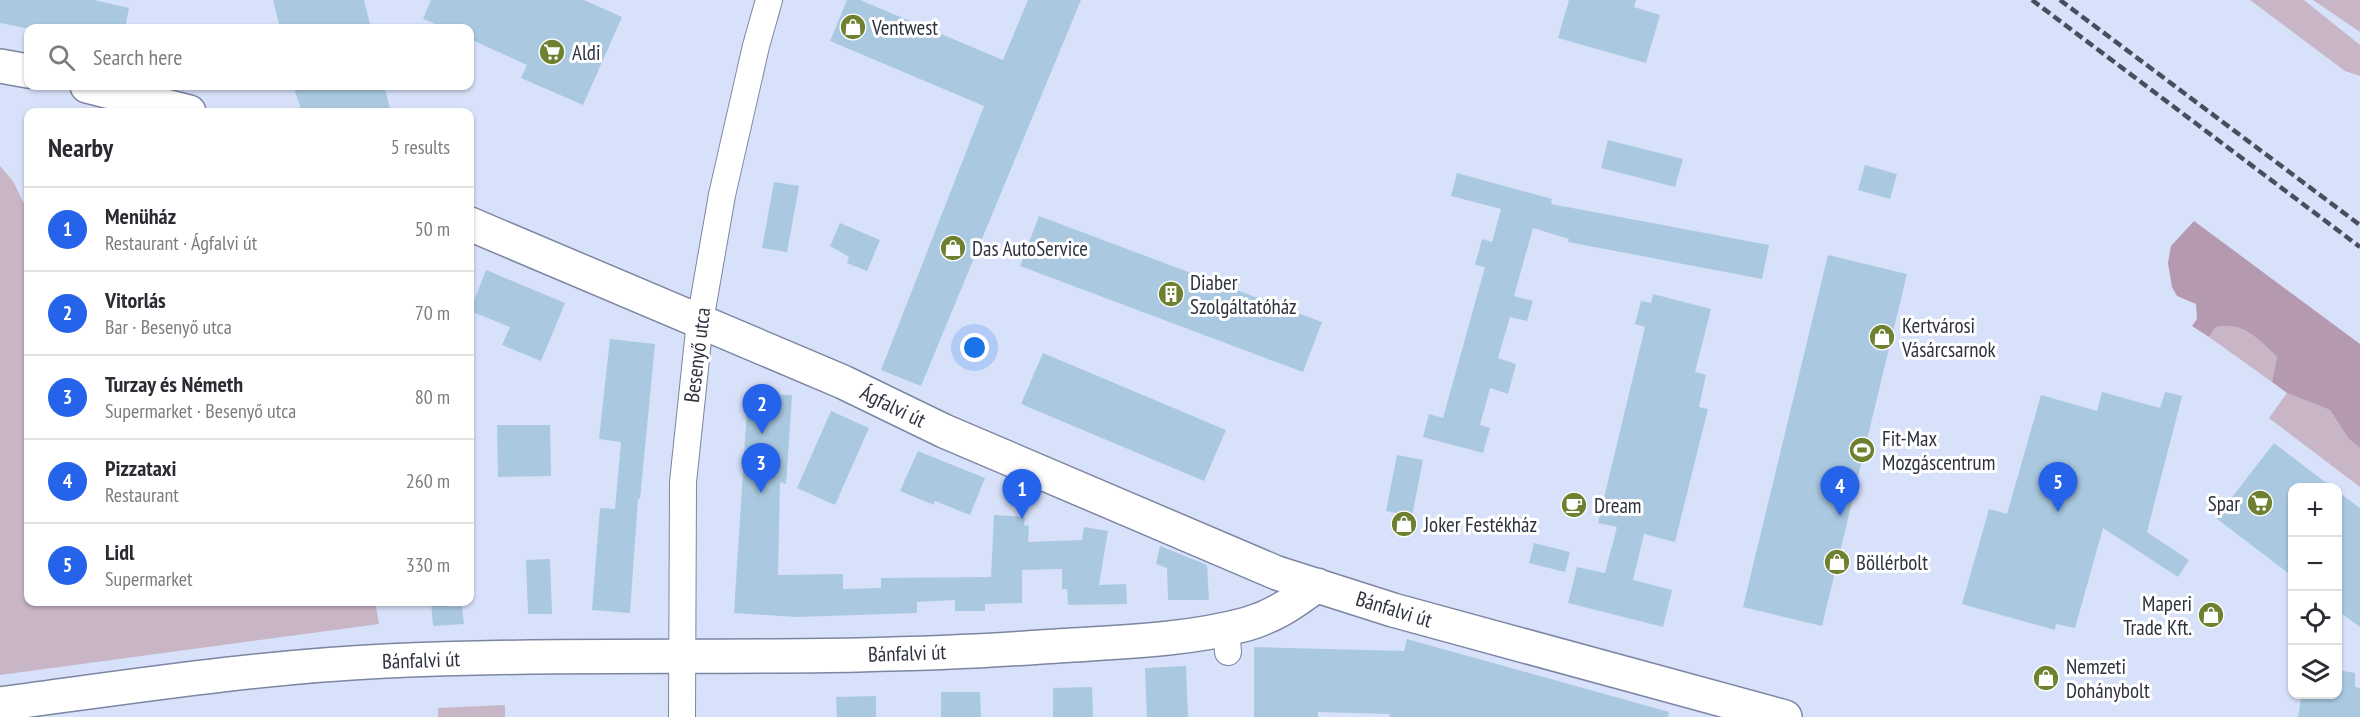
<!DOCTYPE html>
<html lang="en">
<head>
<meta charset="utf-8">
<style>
	body { margin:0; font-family:"PT Sans Narrow",sans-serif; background:#f7f7f7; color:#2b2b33 }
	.controls { position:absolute; right:18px; bottom:18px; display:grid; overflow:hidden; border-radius:12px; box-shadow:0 2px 4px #0004 }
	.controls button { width:54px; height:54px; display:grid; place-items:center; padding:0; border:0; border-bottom:2px solid #e1e1e2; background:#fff; color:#2b2b33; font:30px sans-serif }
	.you { position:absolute; left:975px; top:348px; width:21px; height:21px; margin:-15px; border:4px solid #fff; border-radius:50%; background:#1a73e8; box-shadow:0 0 0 9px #1a73e833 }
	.badge { display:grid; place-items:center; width:39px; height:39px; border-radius:50%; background:#2563eb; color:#fff; font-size:20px; font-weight:700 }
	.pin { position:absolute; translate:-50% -50px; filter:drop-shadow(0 2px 3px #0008) }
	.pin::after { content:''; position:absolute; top:32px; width:21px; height:18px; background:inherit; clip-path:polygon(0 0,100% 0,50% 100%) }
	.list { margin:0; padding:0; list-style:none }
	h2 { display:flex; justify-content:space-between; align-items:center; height:78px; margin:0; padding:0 24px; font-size:26px }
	h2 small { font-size:20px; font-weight:400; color:#7c7c81 }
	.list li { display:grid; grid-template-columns:39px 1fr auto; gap:18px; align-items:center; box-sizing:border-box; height:84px; padding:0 24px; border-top:2px solid #e1e1e2 }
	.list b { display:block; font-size:22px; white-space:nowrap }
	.list p { margin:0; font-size:20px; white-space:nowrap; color:#7c7c81 }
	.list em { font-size:20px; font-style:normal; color:#7c7c81 }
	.icon { flex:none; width:33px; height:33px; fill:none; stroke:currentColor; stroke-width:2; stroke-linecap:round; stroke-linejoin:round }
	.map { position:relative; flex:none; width:2360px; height:717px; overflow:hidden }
	.search { position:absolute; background:#fff; box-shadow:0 2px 4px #0004; left:24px; top:24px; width:450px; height:66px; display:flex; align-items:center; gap:15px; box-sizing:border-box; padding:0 21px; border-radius:12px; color:#7c7c81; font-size:22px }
	.panel { position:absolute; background:#fff; box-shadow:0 2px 4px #0004; left:24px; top:108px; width:450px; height:498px; border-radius:12px }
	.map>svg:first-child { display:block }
	.green { fill:#c8b5c6 }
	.forest { fill:#b499b1 }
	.building { fill:#aac9e0 }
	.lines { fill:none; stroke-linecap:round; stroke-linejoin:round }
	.street-casing { stroke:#7c86a2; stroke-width:28 }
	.secondary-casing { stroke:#7c86a2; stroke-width:36 }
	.street { stroke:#fff; stroke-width:26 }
	.secondary { stroke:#fff; stroke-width:33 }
	.rail { stroke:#494e5d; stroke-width:4.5; stroke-dasharray:9 4.5; stroke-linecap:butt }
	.labels { text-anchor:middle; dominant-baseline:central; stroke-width:6; stroke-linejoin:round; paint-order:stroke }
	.poi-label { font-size:21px; fill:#2f3340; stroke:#fff; text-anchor:start }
	.street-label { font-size:21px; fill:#2f3340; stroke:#fff }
</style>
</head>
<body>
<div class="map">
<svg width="2360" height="717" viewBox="0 0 2360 717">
	<rect width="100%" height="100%" fill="#d8e1fa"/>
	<!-- green -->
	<path class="green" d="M2250 0H2304L2360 45V76L2345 71Z
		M2313 0H2360V32Z
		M0 166 13 181 28 212V602H375L379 624 0 675Z
		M2229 324 2250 331 2277 357 2272 382 2209 337 2216 327Z
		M2287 393 2330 410 2348 438 2360 448V487L2269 418Z
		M505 705V717H438V708Z"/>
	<!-- forest -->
	<path class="forest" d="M2194 221 2360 344V448L2348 438 2330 410 2287 393 2272 382 2277 357C2258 339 2244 321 2216 327L2209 337 2192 326 2197 319 2196 304 2177 296 2172 287 2168 263 2171 246Z"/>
	<!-- building -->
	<path class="building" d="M0 0H94L129 8 125 28H25L0 23Z
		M273 0H364L371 28H280Z
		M431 0H584L622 17 583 105 521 78 527 65 470 39V28H445L423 19Z
		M847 0H860L1003 60 1028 0H1081L921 386 881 370 984 106 830 41Z
		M1569 0H1636L1634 7 1660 15 1646 63 1558 38Z
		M293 86H384L391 112H302Z
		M1608 140 1683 159 1675 187 1601 168Z
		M1865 165 1897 174 1890 199 1858 190Z
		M1457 173 1552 199 1551 204 1769 245 1762 279 1568 242 1569 239 1533 228 1514 296 1533 301 1527 321 1510 317 1498 358 1516 364 1508 394 1490 388 1480 425 1490 428 1483 453 1423 437 1429 414 1443 418 1485 267 1475 265 1482 239 1492 242 1501 209 1451 196Z
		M774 182 799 186 787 252 762 248Z
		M1039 216 1322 322 1303 372 1020 266Z
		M840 223 880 240 867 271 847 263 849 257 830 246Z
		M1828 255 1907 274 1822 626 1743 607Z
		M486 270 565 303 541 361 502 345 510 327 470 311Z
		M1653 294 1711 309 1695 372 1706 375 1699 407 1708 409 1675 542 1644 534 1633 580 1672 590 1663 627 1568 603 1577 567 1605 573 1617 527 1598 523 1645 327 1635 324 1641 301 1651 303Z
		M610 339 655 344 640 499H638L630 613 592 610 600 508 615 509 621 442 599 439Z
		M1043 353 1226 430 1204 481 1021 404Z
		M2102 392 2160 408 2165 392 2182 396 2147 532 2189 560 2178 577 2103 528 2075 628 2056 624 2055 630 1962 604 1989 509 2007 514 2041 395 2097 411Z
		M748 393 792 395 786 484 780 482 778 575 843 574V589L881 588V578L991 577 994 515 1025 517 1024 525 1029 526 1028 542 1082 540 1084 527 1108 531 1099 585 1126 584 1127 604 1068 605 1067 589H1062V569L1022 570V603L985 604V611H955V600L917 602V613L797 617 734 613Z
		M831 411 869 428 835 505 797 488Z
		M497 425H550L551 476 498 477Z
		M2274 443 2333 488H2292V576L2216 518Z
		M918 451 985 478 970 515 935 501 934 505 900 491Z
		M1397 455 1423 460 1412 516 1386 511Z
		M2337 491 2360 508V627L2337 610Z
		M1534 543 1570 552 1565 572 1529 563Z
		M1160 546 1207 565 1209 600H1168L1167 568 1156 564Z
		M550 559 552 614H528L526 560Z
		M431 602H449V607L462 606 464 624 433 626Z
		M1407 639 1669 712 1668 717H1389L1390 714 1318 712V717H1254V647L1404 651Z
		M1186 666 1188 717H1147L1145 668Z
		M2337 670 2355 673V687L2360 688V717H2298L2302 694H2337Z
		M1092 687 1093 717H1053V688Z
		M941 692H980L981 717H941Z
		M876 696V717H837L836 697Z"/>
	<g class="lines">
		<!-- street casing -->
		<g class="street-casing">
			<path id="street" d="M1226 628 1228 652
				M682 717 683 482 700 321 722 195 756 46 769 0"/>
		</g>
		<!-- secondary casing -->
		<g class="secondary-casing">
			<path id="secondary" d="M0 66 28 71
				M87 86 189 112
				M470 224 843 382 944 431 1277 573 1393 610 1785 717
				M0 704C128 687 257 667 386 661 604 651 823 663 1041 647 1109 642 1181 642 1247 624 1274 616 1295 602 1317 585"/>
		</g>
		<!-- street -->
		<use href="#street" class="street"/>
		<!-- secondary -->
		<use href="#secondary" class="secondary"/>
		<!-- rail -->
		<path class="rail" d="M2032 0 2360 247
			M2060 0 2360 225"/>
	</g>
	<!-- icons -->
	<defs>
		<g id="shop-disc" transform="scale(1.35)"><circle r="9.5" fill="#6e8131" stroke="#fff"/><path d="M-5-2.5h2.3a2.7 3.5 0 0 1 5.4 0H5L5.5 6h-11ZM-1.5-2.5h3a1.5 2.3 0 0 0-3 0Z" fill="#fff"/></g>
		<g id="supermarket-disc" transform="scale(1.35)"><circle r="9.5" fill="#6e8131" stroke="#fff"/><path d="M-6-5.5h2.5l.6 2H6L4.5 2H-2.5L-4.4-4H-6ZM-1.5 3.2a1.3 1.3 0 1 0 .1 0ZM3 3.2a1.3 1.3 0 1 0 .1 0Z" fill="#fff"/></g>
		<g id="building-disc" transform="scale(1.35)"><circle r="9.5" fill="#6e8131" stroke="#fff"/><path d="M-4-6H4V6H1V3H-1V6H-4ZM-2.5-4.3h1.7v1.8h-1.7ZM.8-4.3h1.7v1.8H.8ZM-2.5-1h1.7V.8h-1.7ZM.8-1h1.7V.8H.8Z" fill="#fff"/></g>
		<g id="stadium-disc" transform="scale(1.35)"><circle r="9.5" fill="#6e8131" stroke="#fff"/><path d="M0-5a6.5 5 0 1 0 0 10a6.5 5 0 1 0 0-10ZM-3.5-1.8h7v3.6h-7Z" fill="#fff"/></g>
		<g id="cafe-disc" transform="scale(1.35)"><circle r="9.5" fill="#6e8131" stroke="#fff"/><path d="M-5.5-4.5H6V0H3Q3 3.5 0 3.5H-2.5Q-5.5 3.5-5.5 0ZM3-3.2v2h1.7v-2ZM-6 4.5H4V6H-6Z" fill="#fff"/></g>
	</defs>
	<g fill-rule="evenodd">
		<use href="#shop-disc" x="853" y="27"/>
		<use href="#supermarket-disc" x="552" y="52"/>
		<use href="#shop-disc" x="953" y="248"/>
		<use href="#building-disc" x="1171" y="294"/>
		<use href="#shop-disc" x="1882" y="337"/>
		<use href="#stadium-disc" x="1862" y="450"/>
		<use href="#supermarket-disc" x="2260" y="503"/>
		<use href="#cafe-disc" x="1574" y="505"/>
		<use href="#shop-disc" x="1404" y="524"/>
		<use href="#shop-disc" x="1837" y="562"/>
		<use href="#shop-disc" x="2211" y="615"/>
		<use href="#shop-disc" x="2046" y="678"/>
	</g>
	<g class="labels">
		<!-- poi labels -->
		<g class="poi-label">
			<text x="872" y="27">Ventwest</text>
			<text x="572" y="52">Aldi</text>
			<text x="972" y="248">Das AutoService</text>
			<text x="1190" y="282">Diaber<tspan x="1190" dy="24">Szolgáltatóház</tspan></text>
			<text x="1902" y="325">Kertvárosi<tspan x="1902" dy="24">Vásárcsarnok</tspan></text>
			<text x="1882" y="438">Fit-Max<tspan x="1882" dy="24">Mozgáscentrum</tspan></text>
			<text x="2240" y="503" text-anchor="end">Spar</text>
			<text x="1594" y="505">Dream</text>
			<text x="1424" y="524">Joker Festékház</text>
			<text x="1856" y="562">Böllérbolt</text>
			<text x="2192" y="603" text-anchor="end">Maperi<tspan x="2192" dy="24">Trade Kft.</tspan></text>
			<text x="2066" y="666">Nemzeti<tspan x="2066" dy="24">Dohánybolt</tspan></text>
		</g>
		<!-- street labels -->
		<g class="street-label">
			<text transform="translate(697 355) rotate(-83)">Besenyő utca</text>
			<text transform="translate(893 406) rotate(26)">Ágfalvi út</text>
			<text transform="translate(1394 609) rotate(17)">Bánfalvi út</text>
			<text transform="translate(907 653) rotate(-2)">Bánfalvi út</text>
			<text transform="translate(421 660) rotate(-2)">Bánfalvi út</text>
		</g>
	</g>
</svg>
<div class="controls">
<button>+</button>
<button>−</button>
<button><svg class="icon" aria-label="locate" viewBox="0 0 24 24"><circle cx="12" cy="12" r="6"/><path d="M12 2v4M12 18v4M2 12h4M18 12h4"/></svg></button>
<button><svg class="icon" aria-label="layers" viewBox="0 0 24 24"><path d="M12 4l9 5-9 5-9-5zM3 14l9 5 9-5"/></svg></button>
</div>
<div class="you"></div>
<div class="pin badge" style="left:1022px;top:519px">1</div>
<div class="pin badge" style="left:762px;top:434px">2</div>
<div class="pin badge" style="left:761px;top:493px">3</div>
<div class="pin badge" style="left:1840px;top:516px">4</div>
<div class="pin badge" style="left:2058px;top:512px">5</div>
<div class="search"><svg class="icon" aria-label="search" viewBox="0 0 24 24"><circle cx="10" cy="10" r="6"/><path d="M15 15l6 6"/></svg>Search here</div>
<section class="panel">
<h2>Nearby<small>5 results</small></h2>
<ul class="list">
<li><span class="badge">1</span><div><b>Menüház</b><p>Restaurant · Ágfalvi út</p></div><em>50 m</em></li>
<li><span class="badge">2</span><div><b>Vitorlás</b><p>Bar · Besenyő utca</p></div><em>70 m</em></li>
<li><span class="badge">3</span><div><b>Turzay és Németh</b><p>Supermarket · Besenyő utca</p></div><em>80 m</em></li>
<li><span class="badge">4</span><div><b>Pizzataxi</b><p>Restaurant</p></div><em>260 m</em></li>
<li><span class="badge">5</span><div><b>Lidl</b><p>Supermarket</p></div><em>330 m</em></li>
</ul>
</section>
</div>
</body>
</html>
